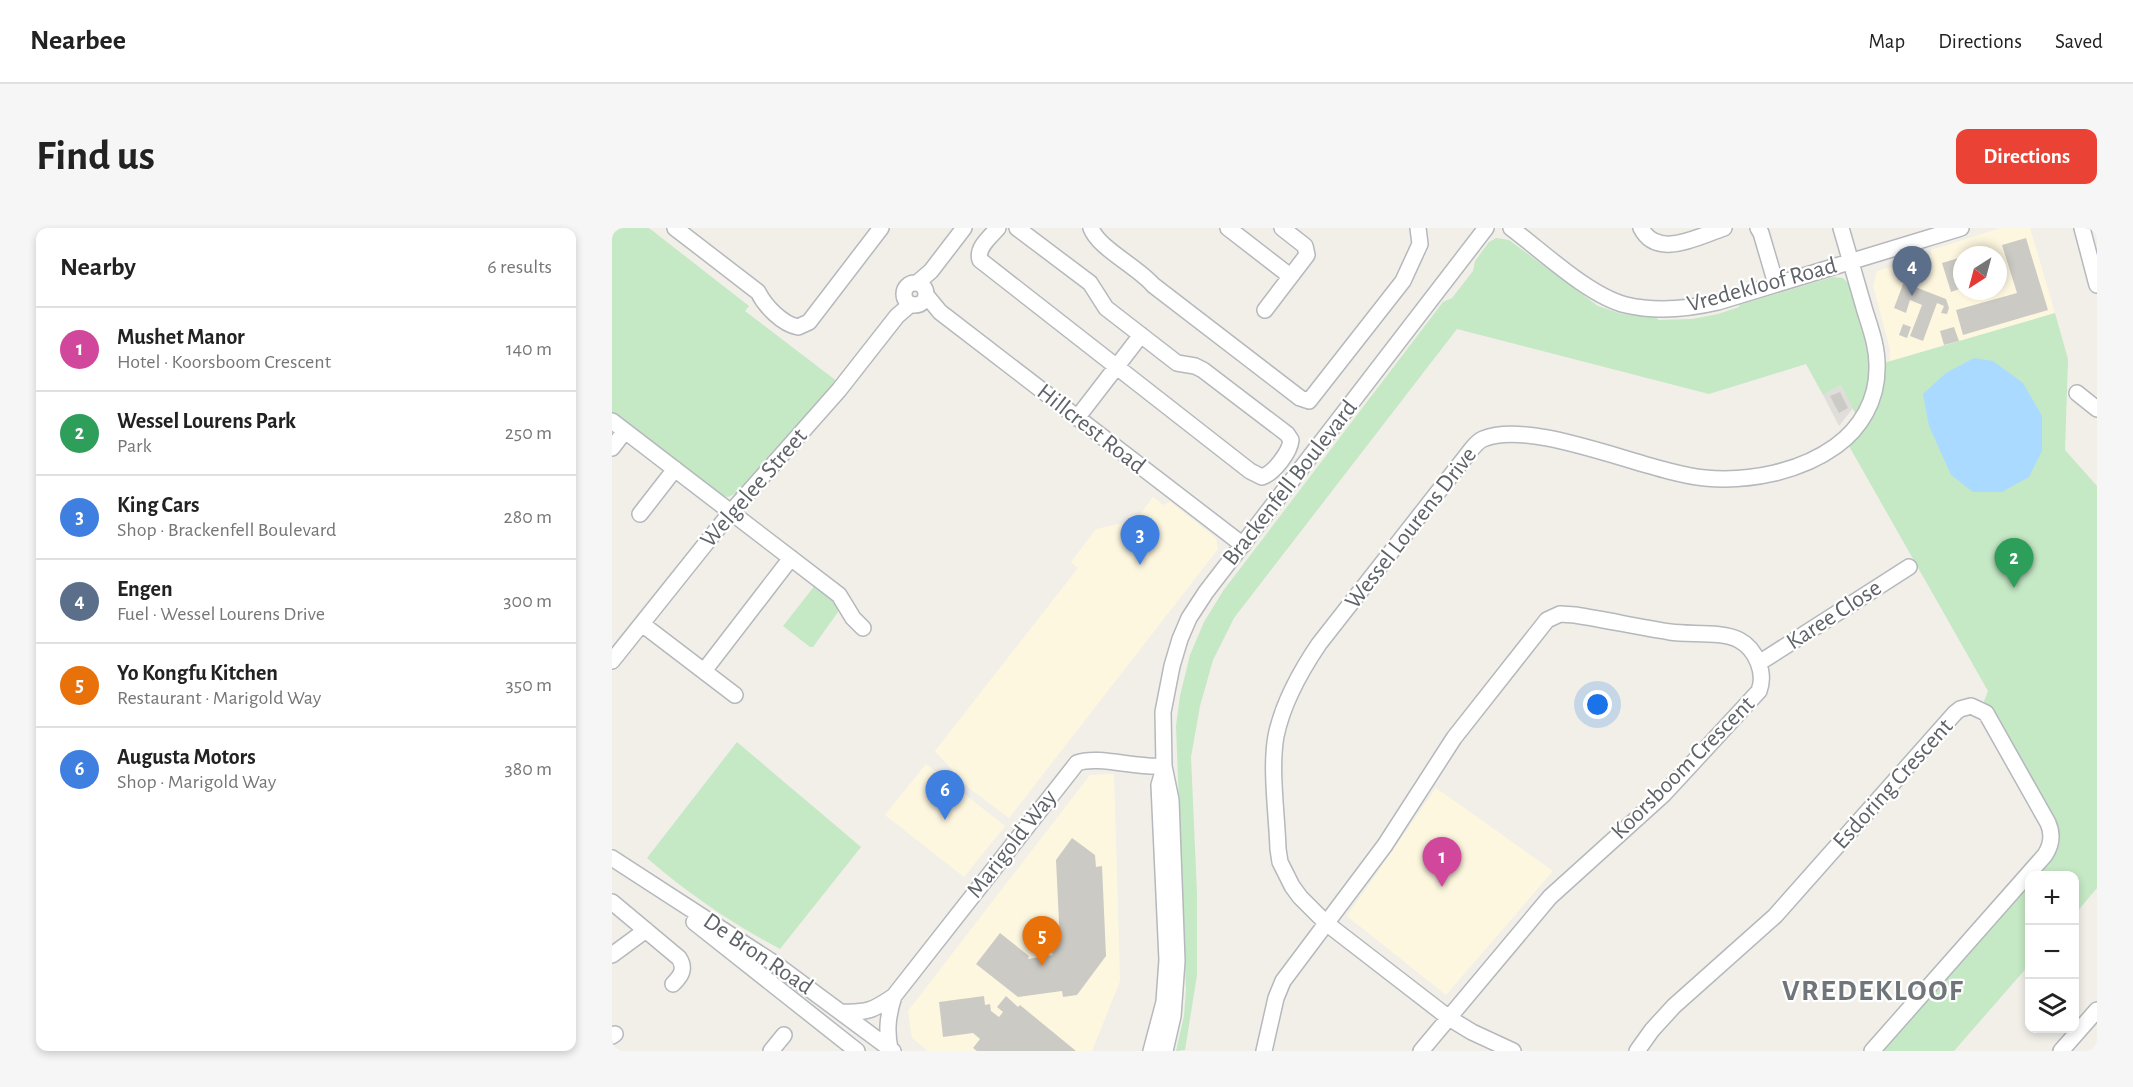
<!DOCTYPE html>
<html lang="en">
<head>
<meta charset="utf-8">
<style>
	body { margin:0; font-family:"Alegreya Sans",sans-serif; background:#f6f6f6; color:#222 }
	.controls { position:absolute; right:18px; bottom:18px; display:grid; overflow:hidden; border-radius:12px; box-shadow:0 3px 9px #0003 }
	.controls button { width:54px; height:54px; display:grid; place-items:center; padding:0; border:0; border-bottom:2px solid #e0e0e0; background:#fff; color:#222; font:30px sans-serif }
	.compass { position:absolute; left:1341px; top:18px; width:54px; height:54px; border-radius:50%; background:#fff; box-shadow:0 3px 9px #0003; rotate:216deg }
	.you { position:absolute; left:986px; top:477px; width:21px; height:21px; margin:-15px; border:4px solid #fff; border-radius:50%; background:#1a73e8; box-shadow:0 0 0 9px #1a73e833 }
	.badge { display:grid; place-items:center; width:39px; height:39px; border-radius:50%; background:#ea4335; color:#fff; font-size:20px; font-weight:700 }
	.pin { position:absolute; translate:-50% -50px; filter:drop-shadow(0 2px 3px #0008) }
	.pin::after { content:''; position:absolute; top:32px; width:21px; height:18px; background:inherit; clip-path:polygon(0 0,100% 0,50% 100%) }
	.list { margin:0; padding:0; list-style:none }
	h2 { display:flex; justify-content:space-between; align-items:center; height:78px; margin:0; padding:0 24px; font-size:26px }
	h2 small { font-size:20px; font-weight:400; color:#767676 }
	.list li { display:grid; grid-template-columns:39px 1fr auto; gap:18px; align-items:center; box-sizing:border-box; height:84px; padding:0 24px; border-top:2px solid #e0e0e0 }
	.list b { display:block; font-size:22px; white-space:nowrap }
	.list p { margin:0; font-size:20px; white-space:nowrap; color:#767676 }
	.list em { font-size:20px; font-style:normal; color:#767676 }
	.icon { flex:none; width:33px; height:33px; fill:none; stroke:currentColor; stroke-width:2; stroke-linecap:round; stroke-linejoin:round }
	.map { position:relative; flex:none; width:1485px; height:823px; overflow:hidden; border-radius:12px }
	header { display:flex; align-items:center; gap:36px; box-sizing:border-box; height:84px; padding:0 30px; background:#fff; border-bottom:2px solid #e0e0e0 }
	header strong { font-size:28px }
	nav { display:flex; gap:33px; margin-inline-start:auto; font-size:21px }
	.intro { display:flex; align-items:center; justify-content:space-between; box-sizing:border-box; height:144px; padding:0 36px }
	h1 { margin:0; font-size:42px }
	.button { padding:15px 27px; border-radius:12px; background:#ea4335; color:#fff; font-size:21px; font-weight:700 }
	main { display:flex; gap:36px; padding:0 36px }
	aside { flex:1; background:#fff; border-radius:12px; box-shadow:0 3px 9px #0003 }
	.map>svg:first-child { display:block }
	.commercial { fill:#fef7e0; fill-rule:evenodd }
	.industrial { fill:#e0deda }
	.green { fill:#c5e8c5 }
	.water { fill:#aadaff }
	.building { fill:#cccac5 }
	.lines { fill:none; stroke-linecap:round; stroke-linejoin:round }
	.minor-casing { stroke:#b5b8bc; stroke-width:18 }
	.minor { stroke:#fff; stroke-width:15 }
	.labels { text-anchor:middle; dominant-baseline:central; stroke-width:4.5; stroke-linejoin:round; paint-order:stroke }
	.street-label { font-size:24px; fill:#5f6368; stroke:#fff }
	.district-label { font-size:30px; font-weight:bold; letter-spacing:1.5px; fill:#70757a; stroke:#fff }
</style>
</head>
<body>
<header>
<strong>Nearbee</strong>
<nav><a>Map</a><a>Directions</a><a>Saved</a></nav>
</header>
<div class="intro"><h1>Find us</h1><a class="button">Directions</a></div>
<main>
<aside>
<h2>Nearby<small>6 results</small></h2>
<ul class="list">
<li><span class="badge" style="background:#d1479c">1</span><div><b>Mushet Manor</b><p>Hotel · Koorsboom Crescent</p></div><em>140 m</em></li>
<li><span class="badge" style="background:#2e9e5b">2</span><div><b>Wessel Lourens Park</b><p>Park</p></div><em>250 m</em></li>
<li><span class="badge" style="background:#3f7fe0">3</span><div><b>King Cars</b><p>Shop · Brackenfell Boulevard</p></div><em>280 m</em></li>
<li><span class="badge" style="background:#5c6f8a">4</span><div><b>Engen</b><p>Fuel · Wessel Lourens Drive</p></div><em>300 m</em></li>
<li><span class="badge" style="background:#e8710a">5</span><div><b>Yo Kongfu Kitchen</b><p>Restaurant · Marigold Way</p></div><em>350 m</em></li>
<li><span class="badge" style="background:#3f7fe0">6</span><div><b>Augusta Motors</b><p>Shop · Marigold Way</p></div><em>380 m</em></li>
</ul>
</aside>
<div class="map">
<svg width="1485" height="823" viewBox="0 0 1485 823">
	<rect width="100%" height="100%" fill="#f1efe8"/>
	<!-- commercial -->
	<path class="commercial" d="M1389 0H1418L1443 85 1278 133V121L1261 58 1265 43 1320 27 1319 22ZM1350 27H1386V63H1350Z
		M541 269 551 277 558 274 604 310 606 321 397 590 357 560 323 523 466 340 459 334 484 301 524 292Z
		M314 536 393 598 352 649 273 587Z
		M502 546 508 753 480 823H316L300 810 296 783 478 547Z
		M824 560 941 643 834 767 735 688Z"/>
	<!-- industrial -->
	<path class="industrial" d="M1229 157 1241 180 1227 198 1211 167Z"/>
	<!-- green -->
	<path class="green" d="M0 0H37L137 78 133 83 226 154 127 264 116 269 107 267 0 187Z
		M884 10 897 12 986 78 1010 86 1043 89 1047 92 1080 91 1106 86 1127 79V77L1221 49 1231 50 1237 56C1251 102 1269 140 1244 187L1229 157 1211 167 1194 136 1097 166 845 101 622 390 601 432 588 478 579 529 585 666V747L573 822 564 823 572 788 574 762 564 498 568 468 578 427 592 394 611 363 831 74 840 70 861 43 863 33 877 14Z
		M1443 85 1456 131 1453 222 1485 258V660L1463 686 1462 648 1422 647 1442 622 1371 476 1376 463 1237 218C1261 195 1273 168 1272 135Z
		M204 356 225 375 226 384 201 419H198L171 398Z
		M125 514 249 619 168 721C121 696 75 665 35 630Z
		M1417 652V737L1342 823H1267Z"/>
	<!-- water -->
	<path class="water" d="M1362 130 1381 133 1411 155 1430 188V223L1417 249 1390 264H1361L1339 247 1317 198 1311 166 1334 145Z"/>
	<!-- building -->
	<path class="building" d="M1414 10 1436 82 1351 107 1344 82 1405 65 1390 17Z
		M1350 29V60L1339 64 1330 35Z
		M1296 43 1308 47 1303 59 1334 71 1337 80 1335 86 1329 85 1332 78 1325 75 1311 113 1298 108 1310 77 1298 72 1294 85 1282 80Z
		M1291 96 1299 99 1295 110 1287 107Z
		M1342 99 1347 113 1332 117 1328 103Z
		M1228 164 1236 180 1227 185 1218 168Z
		M460 610 483 627 484 639 490 638 494 728 465 767 451 769 450 763 406 769 364 736 388 705 417 728 416 731 441 727 440 725 448 715 444 632Z
		M372 768 373 777 378 776 379 783 387 789 391 784 385 779 394 768 406 779 408 777 464 823H365L361 820 368 811 361 805 331 809 327 774Z"/>
	<g class="lines">
		<!-- minor casing -->
		<g class="minor-casing">
			<path id="minor" d="M63 0 146 64C153 78 170 96 186 99L197 94 269 0
				M386 0C378 9 364 20 368 32L638 243 650 249C662 245 678 224 679 212L675 206 591 142 583 138 565 135 494 80 478 55 405 0
				M479 0C486 20 526 39 541 57L688 170 697 173 791 53 808 16 806 0
				M616 0 678 48
				M899 0C930 23 977 68 1014 77 1044 84 1076 81 1106 74L1349 0
				M1029 0C1045 32 1087 8 1112 0
				M1146 0 1149 5 1164 56
				M1470 0 1485 57
				M305 55 319 43 352 0
				M292 66a11 11 0 1 1 22 0a11 11 0 1 1-22 0Z
				M314 67 328 84 631 317
				M653 82 695 27 693 18 670 0
				M1465 165 1485 181
				M465 190 529 107
				M0 193 227 367 241 390 251 400
				M0 220 13 203
				M28 286 63 241
				M30 396 123 467
				M0 433 119 284 227 162 285 88 299 76
				M1147 435 1297 339
				M92 443 179 330
				M0 630 165 737 281 823
				M0 674 67 730C74 741 69 748 61 756
				M82 694 245 823
				M0 727 34 702
				M230 784C255 785 262 782 282 768L465 535C486 527 526 541 552 538
				M0 808 3 806
				M278 821C274 802 276 787 282 768
				M159 823 172 807
				M539 823 552 774 555 732 547 557 550 547
				M553 823 561 788 565 733 559 572 552 538 551 484 560 438 568 411 577 390 594 364 874 0
				M652 823 664 770 671 753 773 617 842 510 935 392 948 386 963 387C995 392 1026 399 1058 404 1078 407 1110 403 1127 412 1144 421 1154 445 1147 463L1052 566 938 669 809 823
				M901 823 860 804 837 790 714 695 688 669 680 658 668 634 666 621C665 587 658 541 664 508 671 474 688 444 707 416L855 227C860 221 864 214 871 211 922 190 1036 245 1093 250 1137 254 1188 244 1224 218 1249 200 1265 172 1265 141 1266 121 1259 102 1253 83 1245 55 1237 28 1229 0
				M1025 823 1040 802 1062 778 1163 688 1343 485 1348 481 1359 478 1374 485 1436 595C1441 606 1440 616 1433 627L1260 823
				M1449 823 1485 782"/>
		</g>
		<!-- minor -->
		<use href="#minor" class="minor"/>
	</g>
	<g class="labels">
		<!-- street labels -->
		<g class="street-label">
			<text transform="translate(1150 57) rotate(-15)">Vredekloof Road</text>
			<text transform="translate(479 201) rotate(38)">Hillcrest Road</text>
			<text transform="translate(678 255) rotate(-52)">Brackenfell Boulevard</text>
			<text transform="translate(142 260) rotate(-49)">Welgelee Street</text>
			<text transform="translate(799 300) rotate(-52)">Wessel Lourens Drive</text>
			<text transform="translate(1222 387) rotate(-33)">Karee Close</text>
			<text transform="translate(1071 540) rotate(-45)">Koorsboom Crescent</text>
			<text transform="translate(1281 556) rotate(-48)">Esdoring Crescent</text>
			<text transform="translate(400 616) rotate(-52)">Marigold Way</text>
			<text transform="translate(146 726) rotate(34)">De Bron Road</text>
		</g>
		<!-- district labels -->
		<g class="district-label">
			<text x="1261" y="763">VREDEKLOOF</text>
		</g>
	</g>
</svg>
<div class="controls">
<button>+</button>
<button>−</button>
<button><svg class="icon" aria-label="layers" viewBox="0 0 24 24"><path d="M12 4l9 5-9 5-9-5zM3 14l9 5 9-5"/></svg></button>
</div>
<svg class="compass" viewBox="-18 -18 36 36"><path d="M0-13l5 13h-10z" fill="#e53935"/><path d="M0 13l5-13h-10z" fill="#767676"/></svg>
<div class="you"></div>
<div class="pin badge" style="left:830px;top:659px;background:#d1479c">1</div>
<div class="pin badge" style="left:1402px;top:360px;background:#2e9e5b">2</div>
<div class="pin badge" style="left:528px;top:337px;background:#3f7fe0">3</div>
<div class="pin badge" style="left:1300px;top:68px;background:#5c6f8a">4</div>
<div class="pin badge" style="left:430px;top:738px;background:#e8710a">5</div>
<div class="pin badge" style="left:333px;top:592px;background:#3f7fe0">6</div>
</div>
</main>
</body>
</html>
